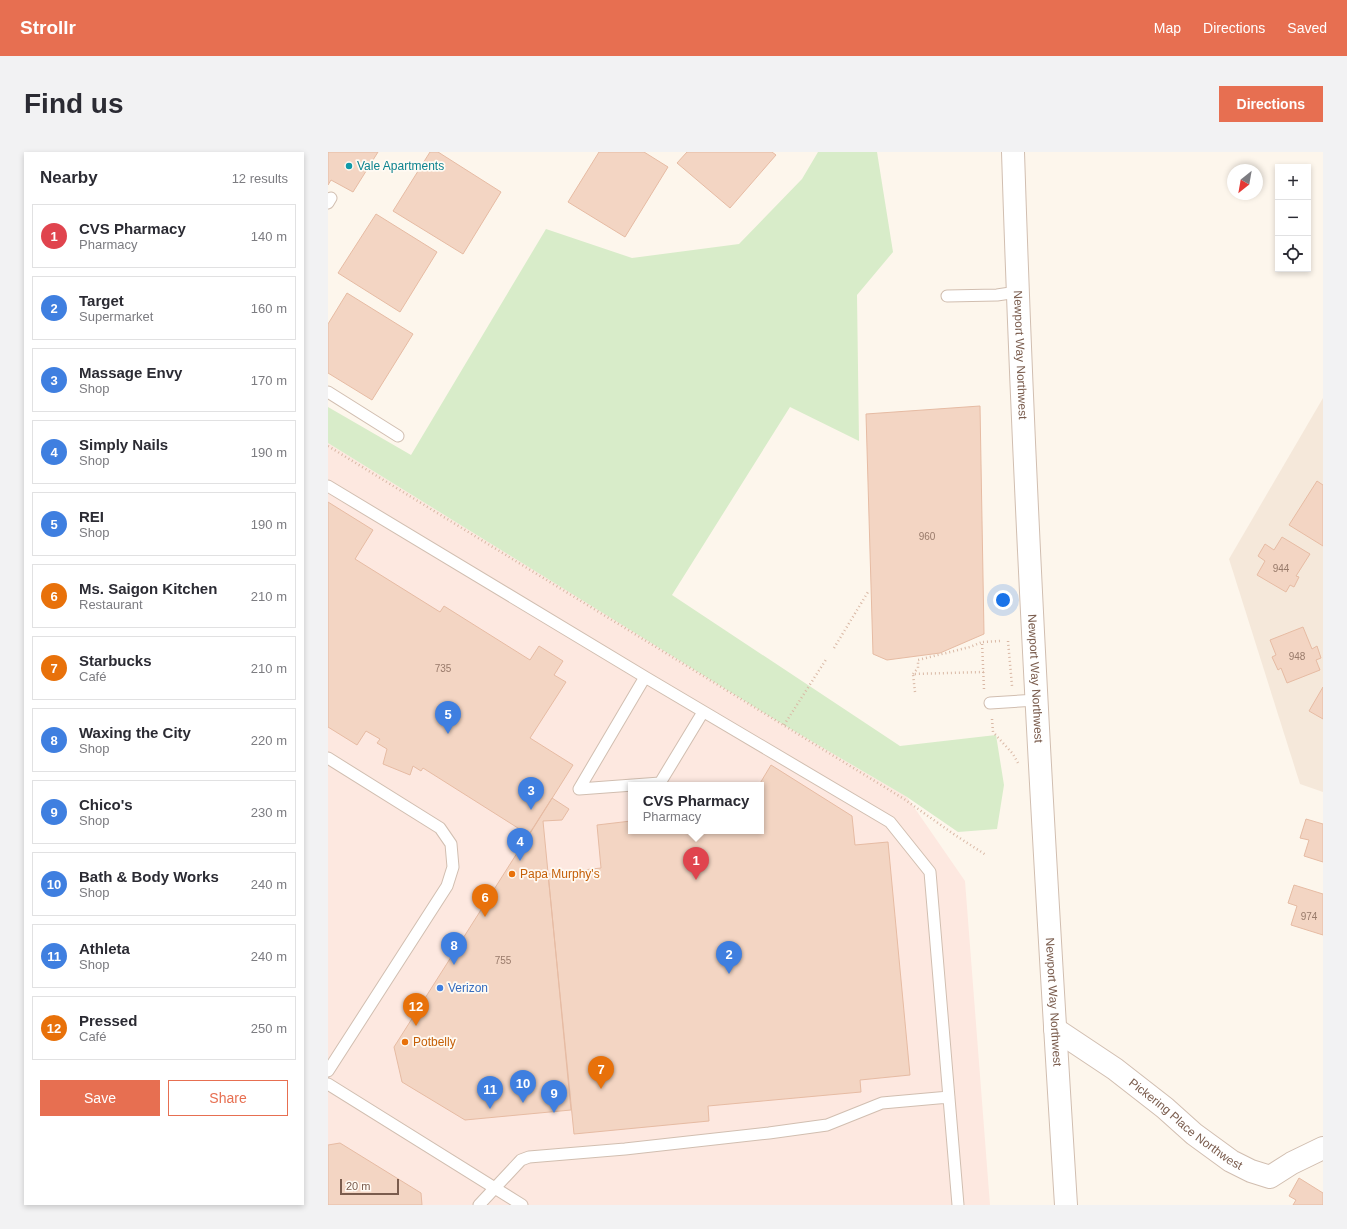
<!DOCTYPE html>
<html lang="en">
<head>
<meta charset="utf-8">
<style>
	body { margin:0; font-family:Arial,sans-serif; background:#f2f2f3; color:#2b2b33 }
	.controls { position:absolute; right:12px; top:12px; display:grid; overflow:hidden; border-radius:0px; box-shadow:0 2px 6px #0003 }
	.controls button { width:36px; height:36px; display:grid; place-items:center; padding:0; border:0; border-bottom:1px solid #e1e1e2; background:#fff; color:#2b2b33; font:20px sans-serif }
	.compass { position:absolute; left:899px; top:12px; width:36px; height:36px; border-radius:50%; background:#fff; box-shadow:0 2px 6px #0003; rotate:211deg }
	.scale { position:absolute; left:12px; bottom:10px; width:59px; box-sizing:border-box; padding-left:4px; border:2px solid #7a5c4d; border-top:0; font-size:11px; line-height:14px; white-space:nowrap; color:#7a5c4d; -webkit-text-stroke:3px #fffaf3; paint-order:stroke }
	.you { position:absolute; left:675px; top:448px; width:14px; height:14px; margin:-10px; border:3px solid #fff; border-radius:50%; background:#1a73e8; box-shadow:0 0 0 6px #1a73e833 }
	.badge { display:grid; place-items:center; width:26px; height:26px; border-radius:50%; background:#e76f51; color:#fff; font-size:13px; font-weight:700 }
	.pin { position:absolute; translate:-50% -33px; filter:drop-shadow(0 1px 2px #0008) }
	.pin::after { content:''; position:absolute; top:21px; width:14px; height:12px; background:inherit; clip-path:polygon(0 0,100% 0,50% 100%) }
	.popup { position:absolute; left:300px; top:630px; width:136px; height:52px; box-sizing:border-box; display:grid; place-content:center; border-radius:0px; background:#fff; filter:drop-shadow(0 1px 3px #0005); font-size:13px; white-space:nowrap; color:#7c7c81 }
	.popup b { font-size:15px; color:#2b2b33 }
	.popup::after { content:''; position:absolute; left:50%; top:100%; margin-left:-8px; border:8px solid transparent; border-top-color:#fff }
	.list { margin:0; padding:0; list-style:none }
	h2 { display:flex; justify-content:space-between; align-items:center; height:52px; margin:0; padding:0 16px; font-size:17px }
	h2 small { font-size:13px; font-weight:400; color:#7c7c81 }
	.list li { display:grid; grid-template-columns:26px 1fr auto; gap:12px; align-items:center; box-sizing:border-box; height:64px; margin:0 8px 8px; padding:0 8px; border:1px solid #e1e1e2; border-radius:0px }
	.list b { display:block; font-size:15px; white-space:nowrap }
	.list p { margin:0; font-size:13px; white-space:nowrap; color:#7c7c81 }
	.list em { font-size:13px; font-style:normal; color:#7c7c81 }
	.actions { display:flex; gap:8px; padding:12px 16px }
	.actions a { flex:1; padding:9px 0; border:1px solid #e76f51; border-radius:0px; text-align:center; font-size:14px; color:#e76f51 }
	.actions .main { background:#e76f51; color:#fff }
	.icon { flex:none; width:22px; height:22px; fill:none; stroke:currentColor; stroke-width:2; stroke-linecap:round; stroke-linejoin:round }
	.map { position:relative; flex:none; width:995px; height:1053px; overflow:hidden; border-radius:0px }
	header { display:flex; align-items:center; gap:24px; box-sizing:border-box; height:56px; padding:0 20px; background:#e76f51; color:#fff }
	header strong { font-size:19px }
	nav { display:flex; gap:22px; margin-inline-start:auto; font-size:14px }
	.intro { display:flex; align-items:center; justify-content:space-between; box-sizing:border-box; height:96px; padding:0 24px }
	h1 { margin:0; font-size:28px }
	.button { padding:10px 18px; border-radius:0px; background:#e76f51; color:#fff; font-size:14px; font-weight:700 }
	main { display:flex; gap:24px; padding:0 24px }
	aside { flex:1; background:#fff; border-radius:0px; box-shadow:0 2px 6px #0003 }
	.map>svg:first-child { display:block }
	.residential { fill:#f5e8da }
	.commercial { fill:#fde8e0; fill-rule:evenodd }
	.green { fill:#d8ecc9 }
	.building { fill:#f3d5c3; stroke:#e6bba3 }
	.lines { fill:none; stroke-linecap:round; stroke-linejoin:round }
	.service-casing { stroke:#d1beb0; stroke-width:13 }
	.minor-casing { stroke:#d1beb0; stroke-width:24 }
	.tertiary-casing { stroke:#d1beb0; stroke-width:24 }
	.path { stroke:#d9b8a5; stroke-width:2.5; stroke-dasharray:1 3; stroke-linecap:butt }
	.service { stroke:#fff; stroke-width:11 }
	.minor { stroke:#fff; stroke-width:22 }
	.tertiary { stroke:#fff; stroke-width:22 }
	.culture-dot { fill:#0f9aa8; stroke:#fffaf3; stroke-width:1.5 }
	.food-dot { fill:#e8710a; stroke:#fffaf3; stroke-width:1.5 }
	.shop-dot { fill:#3f7fe0; stroke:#fffaf3; stroke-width:1.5 }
	.labels { text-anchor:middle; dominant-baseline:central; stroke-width:3.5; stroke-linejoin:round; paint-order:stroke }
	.number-label { font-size:10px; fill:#987a6a }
	.culture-label { font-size:12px; fill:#0d838f; stroke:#fffaf3; text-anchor:start }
	.street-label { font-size:12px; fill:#7a5c4d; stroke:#fffaf3 }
	.food-label { font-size:12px; fill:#c56008; stroke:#fffaf3; text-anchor:start }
	.shop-label { font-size:12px; fill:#366cbe; stroke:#fffaf3; text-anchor:start }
</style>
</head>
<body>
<header>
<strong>Strollr</strong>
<nav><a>Map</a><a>Directions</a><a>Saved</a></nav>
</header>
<div class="intro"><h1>Find us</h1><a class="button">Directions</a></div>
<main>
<aside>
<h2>Nearby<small>12 results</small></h2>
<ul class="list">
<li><span class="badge" style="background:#e0444e">1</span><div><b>CVS Pharmacy</b><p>Pharmacy</p></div><em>140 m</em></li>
<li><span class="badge" style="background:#3f7fe0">2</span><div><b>Target</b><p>Supermarket</p></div><em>160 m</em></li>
<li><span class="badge" style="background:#3f7fe0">3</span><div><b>Massage Envy</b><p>Shop</p></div><em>170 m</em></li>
<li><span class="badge" style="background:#3f7fe0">4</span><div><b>Simply Nails</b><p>Shop</p></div><em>190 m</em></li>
<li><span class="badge" style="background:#3f7fe0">5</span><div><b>REI</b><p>Shop</p></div><em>190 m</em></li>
<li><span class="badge" style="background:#e8710a">6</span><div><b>Ms. Saigon Kitchen</b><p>Restaurant</p></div><em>210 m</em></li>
<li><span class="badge" style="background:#e8710a">7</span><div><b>Starbucks</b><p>Café</p></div><em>210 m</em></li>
<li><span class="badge" style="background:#3f7fe0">8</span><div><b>Waxing the City</b><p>Shop</p></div><em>220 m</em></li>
<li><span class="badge" style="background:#3f7fe0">9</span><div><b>Chico's</b><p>Shop</p></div><em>230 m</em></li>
<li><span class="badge" style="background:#3f7fe0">10</span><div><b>Bath &amp; Body Works</b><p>Shop</p></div><em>240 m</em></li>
<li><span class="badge" style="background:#3f7fe0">11</span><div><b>Athleta</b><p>Shop</p></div><em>240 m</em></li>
<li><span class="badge" style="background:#e8710a">12</span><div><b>Pressed</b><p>Café</p></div><em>250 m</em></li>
</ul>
<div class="actions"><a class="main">Save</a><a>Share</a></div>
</aside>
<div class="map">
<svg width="995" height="1053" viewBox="0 0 995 1053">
	<rect width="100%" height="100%" fill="#fdf6ec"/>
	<!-- residential -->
	<path class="residential" d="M995 246V640L972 632 901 407Z"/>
	<!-- commercial -->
	<path class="commercial" d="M0 291 456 573 579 645 637 729 662 1053H0ZM303 633H433V679H303Z"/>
	<!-- green -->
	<path class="green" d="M490 0H549L565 100 529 143 531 289 462 255 344 443 572 594 668 583 676 633 669 677 630 680 579 645 456 573 0 291V255L83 303 218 77 304 106 411 92 474 27Z"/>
	<!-- building -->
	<path class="building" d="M0 0H50L25 40 3 28 0 33Z
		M102 0H110L173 40 135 102 65 59Z
		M271 0H316L340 15 297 85 240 50Z
		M359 0H444L448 3 402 56 349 11Z
		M48 62 109 100 72 160 10 121Z
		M19 141 85 182 44 248 0 221V172Z
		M652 254 656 482 612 501 559 508 545 502 538 262Z
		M989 329 995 333V394L961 373Z
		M0 350 45 378 27 407 112 460 116 454 202 508 211 494 235 509 226 523 238 530 202 586 245 613 201 683 95 616 93 619 85 614 82 623 55 612 59 597 49 591 52 587 38 579 29 593 0 575Z
		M954 385 982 402 968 424 971 425 966 435 962 433 958 440 929 423 937 409 930 404 937 392 946 398Z
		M975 475 984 497 989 494 993 506 988 508 992 518 959 531 953 516 950 518 944 505 948 503 942 488Z
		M995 535V567L981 559Z
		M443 613 524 664 527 693 560 690 582 923 532 928 533 940 380 954 381 969 246 982 220 722 273 716 269 673 303 669V679H433V633H431Z
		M224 646 241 657 234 668 215 669 243 958 137 968 74 930 66 895Z
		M978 667 995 672V710L976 704 981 688 972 686Z
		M966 733 995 742V783L963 773 969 754 960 751Z
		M12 991 93 1041 94 1053H0V993Z
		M971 1026 995 1041V1053H965L968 1048 961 1044Z"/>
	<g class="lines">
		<!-- service casing -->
		<g class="service-casing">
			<path id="service" d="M0 51 3 46
				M619 144 669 143 689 140
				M0 240 70 284
				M0 334 317 525
				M662 551 709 548
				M375 560 332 631 251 637 317 525 562 670 602 720 630 1053
				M0 606 112 676 123 692 125 715 119 734 0 919
				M0 932 194 1053
				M151 1053 193 1008 201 1005 297 997 441 981 499 973 554 951 621 945"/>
		</g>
		<!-- minor casing -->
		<g class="minor-casing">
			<g id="minor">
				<path id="s1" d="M727 877 787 917 837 956 866 982 903 1009 923 1019 942 1025 964 1011 995 996"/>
			</g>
		</g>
		<!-- tertiary casing -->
		<g class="tertiary-casing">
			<g id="tertiary">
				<path id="s2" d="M685 0C696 351 716 702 738 1053"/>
			</g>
		</g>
		<!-- path -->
		<path class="path" d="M0 294 576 647 627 683 658 703
			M680 489 684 534
			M506 496 540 440
			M585 522 590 516V508L642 495 654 490
			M656 537 654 490 672 489
			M587 540 585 522 656 520
			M664 567 665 580 685 602 690 611
			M456 573 499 506"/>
		<!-- service -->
		<use href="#service" class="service"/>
		<!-- minor -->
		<use href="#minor" class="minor"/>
		<!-- tertiary -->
		<use href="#tertiary" class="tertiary"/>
	</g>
	<!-- markers -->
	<circle class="culture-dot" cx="21" cy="14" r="4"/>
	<g class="food-dot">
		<circle cx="184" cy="722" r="4"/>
		<circle cx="77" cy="890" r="4"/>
	</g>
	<circle class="shop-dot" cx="112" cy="836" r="4"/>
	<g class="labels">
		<!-- number labels -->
		<g class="number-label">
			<text x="599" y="384">960</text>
			<text x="953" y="416">944</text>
			<text x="969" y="504">948</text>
			<text x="115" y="516">735</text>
			<text x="981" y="764">974</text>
			<text x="175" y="808">755</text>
		</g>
		<!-- culture labels -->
		<g class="culture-label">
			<text x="29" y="14">Vale Apartments</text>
		</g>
		<!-- street labels -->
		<g class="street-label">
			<text stroke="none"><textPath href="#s2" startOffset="203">Newport Way Northwest</textPath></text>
			<text stroke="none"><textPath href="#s2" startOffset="527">Newport Way Northwest</textPath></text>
			<text stroke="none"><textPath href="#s2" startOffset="851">Newport Way Northwest</textPath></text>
			<text stroke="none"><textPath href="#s1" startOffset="162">Pickering Place Northwest</textPath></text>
		</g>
		<!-- food labels -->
		<g class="food-label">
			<text x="192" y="722">Papa Murphy's</text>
			<text x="85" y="890">Potbelly</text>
		</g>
		<!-- shop labels -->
		<g class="shop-label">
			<text x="120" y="836">Verizon</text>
		</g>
	</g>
</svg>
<div class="controls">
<button>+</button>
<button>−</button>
<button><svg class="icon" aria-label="locate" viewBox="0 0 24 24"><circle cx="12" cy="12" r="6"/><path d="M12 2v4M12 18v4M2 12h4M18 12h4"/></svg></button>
</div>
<svg class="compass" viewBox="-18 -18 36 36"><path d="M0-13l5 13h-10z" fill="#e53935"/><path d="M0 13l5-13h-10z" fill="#7c7c81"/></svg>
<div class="scale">20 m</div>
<div class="you"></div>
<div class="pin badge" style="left:368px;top:728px;background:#e0444e">1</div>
<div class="popup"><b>CVS Pharmacy</b>Pharmacy</div>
<div class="pin badge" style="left:401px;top:822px;background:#3f7fe0">2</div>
<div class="pin badge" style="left:203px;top:658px;background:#3f7fe0">3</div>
<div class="pin badge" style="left:192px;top:709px;background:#3f7fe0">4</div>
<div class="pin badge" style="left:120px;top:582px;background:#3f7fe0">5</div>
<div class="pin badge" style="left:157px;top:765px;background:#e8710a">6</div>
<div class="pin badge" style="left:273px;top:937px;background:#e8710a">7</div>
<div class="pin badge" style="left:126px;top:813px;background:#3f7fe0">8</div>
<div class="pin badge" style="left:226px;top:961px;background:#3f7fe0">9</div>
<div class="pin badge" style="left:195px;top:951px;background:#3f7fe0">10</div>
<div class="pin badge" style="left:162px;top:957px;background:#3f7fe0">11</div>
<div class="pin badge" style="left:88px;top:874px;background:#e8710a">12</div>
</div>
</main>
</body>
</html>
